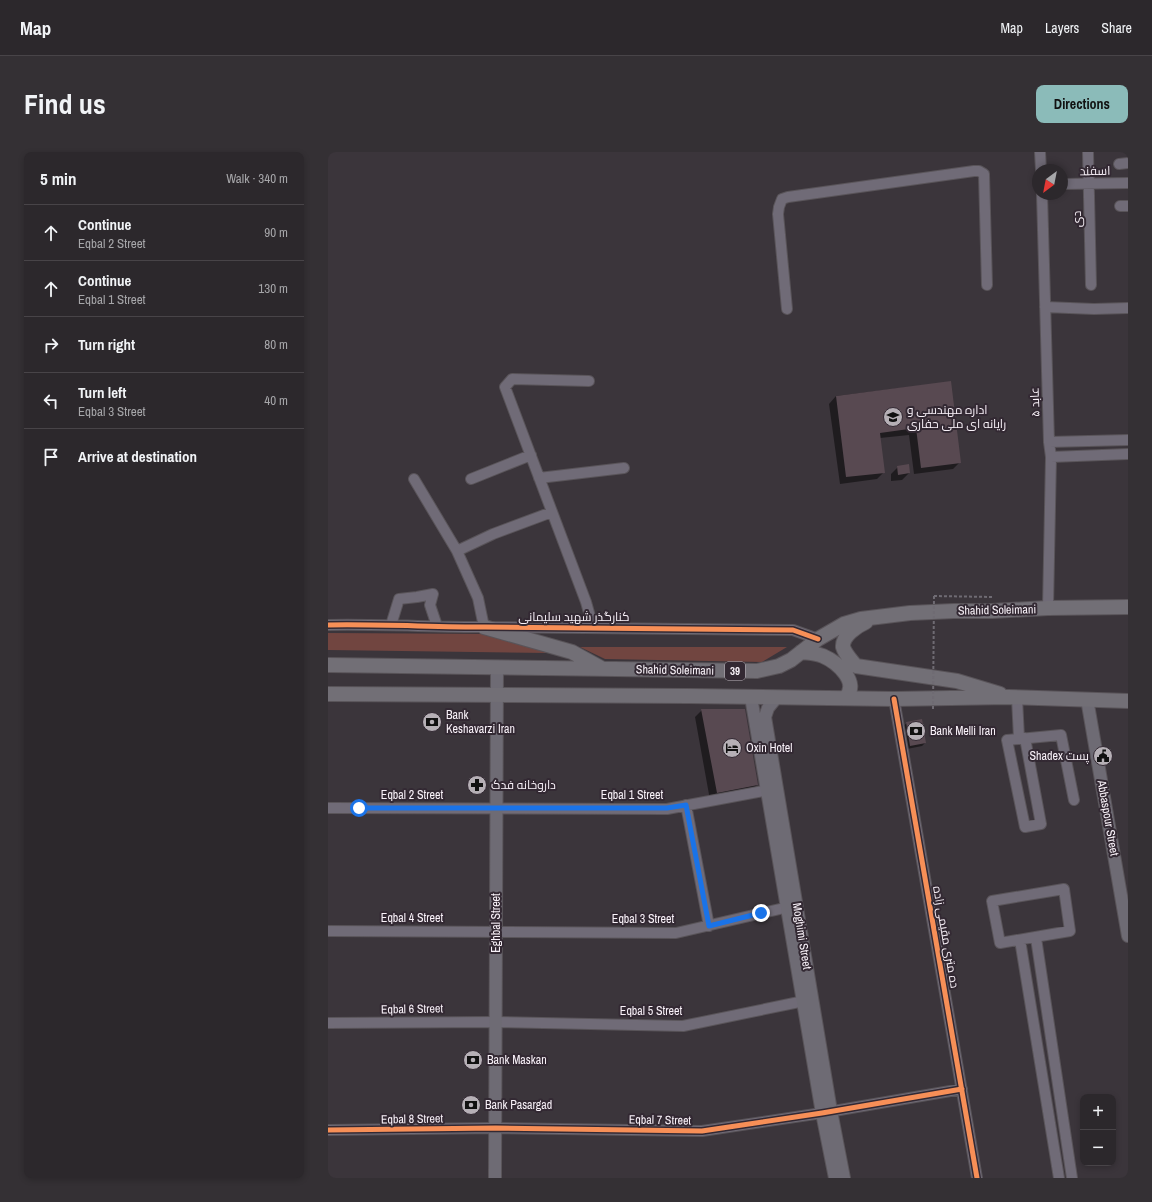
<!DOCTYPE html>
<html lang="en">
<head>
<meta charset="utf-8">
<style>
	body { margin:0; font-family:"Archivo Narrow",Cairo,sans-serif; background:#343034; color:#f1f3f6 }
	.controls { position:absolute; right:12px; bottom:12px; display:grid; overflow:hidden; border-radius:8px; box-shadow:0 2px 6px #0003 }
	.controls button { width:36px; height:36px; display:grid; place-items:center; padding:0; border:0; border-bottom:1px solid #484448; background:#2c282c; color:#f1f3f6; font:20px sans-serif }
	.compass { position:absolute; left:704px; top:12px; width:36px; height:36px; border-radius:50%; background:#2c282c; box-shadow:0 2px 6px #0003; rotate:212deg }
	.stop { position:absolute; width:12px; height:12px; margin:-9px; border:3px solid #1a73e8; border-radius:50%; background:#fff }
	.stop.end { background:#1a73e8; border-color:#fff; box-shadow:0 1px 4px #0008 }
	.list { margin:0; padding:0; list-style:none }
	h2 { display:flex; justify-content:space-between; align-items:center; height:52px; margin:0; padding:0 16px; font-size:17px }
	h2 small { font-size:13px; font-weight:400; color:#a6a6a9 }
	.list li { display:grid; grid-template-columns:26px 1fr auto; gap:12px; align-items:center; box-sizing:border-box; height:56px; padding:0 16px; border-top:1px solid #484448 }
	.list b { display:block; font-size:15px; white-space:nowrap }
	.list p { margin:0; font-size:13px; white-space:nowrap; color:#a6a6a9 }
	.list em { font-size:13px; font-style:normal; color:#a6a6a9 }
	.icon { flex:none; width:22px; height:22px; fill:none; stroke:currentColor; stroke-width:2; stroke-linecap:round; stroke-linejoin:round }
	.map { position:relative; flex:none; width:800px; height:1026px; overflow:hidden; border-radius:8px }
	header { display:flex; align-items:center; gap:24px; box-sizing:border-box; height:56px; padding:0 20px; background:#2c282c; border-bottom:1px solid #484448 }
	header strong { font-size:19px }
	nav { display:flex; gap:22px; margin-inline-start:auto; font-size:14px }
	.intro { display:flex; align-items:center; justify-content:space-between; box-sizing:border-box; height:96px; padding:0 24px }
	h1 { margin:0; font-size:28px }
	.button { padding:10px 18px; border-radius:8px; background:#8bbbb9; color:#111; font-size:14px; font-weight:700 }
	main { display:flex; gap:24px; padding:0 24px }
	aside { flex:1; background:#2c282c; border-radius:8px; box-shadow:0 2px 6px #0003 }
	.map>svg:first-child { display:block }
	.green { fill:#714540 }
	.shadow { fill:#0007 }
	.building { fill:#584951 }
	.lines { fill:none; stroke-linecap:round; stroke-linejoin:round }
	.minor-casing { stroke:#595459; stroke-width:12 }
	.major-casing { stroke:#595459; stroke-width:14 }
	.highway-casing { stroke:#595459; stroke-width:16 }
	.path { stroke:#6f6b73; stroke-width:2; stroke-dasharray:3 2; stroke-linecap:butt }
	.minor { stroke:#706b77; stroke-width:10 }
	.major { stroke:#6e6b74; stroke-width:12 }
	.highway { stroke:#726f76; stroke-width:14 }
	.path-bridge { stroke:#6f6b73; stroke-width:2; stroke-dasharray:3 2; stroke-linecap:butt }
	.cycleway-casing { stroke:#332933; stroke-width:8 }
	.cycleway { stroke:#f78f57; stroke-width:5 }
	.route { stroke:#1a73e8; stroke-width:5 }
	.labels { text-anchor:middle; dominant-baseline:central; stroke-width:4; stroke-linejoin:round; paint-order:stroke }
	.shield { fill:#332933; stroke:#beb6be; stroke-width:1 }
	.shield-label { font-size:11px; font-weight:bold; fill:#f9f2f9 }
	.street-label { font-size:12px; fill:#f9f2f9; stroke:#332933 }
	.poi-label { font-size:12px; fill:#f9f2f9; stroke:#332933; text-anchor:start }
</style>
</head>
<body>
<header>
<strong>Map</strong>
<nav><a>Map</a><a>Layers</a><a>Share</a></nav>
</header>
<div class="intro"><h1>Find us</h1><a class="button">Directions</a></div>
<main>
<aside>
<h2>5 min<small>Walk · 340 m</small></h2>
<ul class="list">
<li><svg class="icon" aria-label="ahead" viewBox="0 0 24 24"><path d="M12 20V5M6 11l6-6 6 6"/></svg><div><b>Continue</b><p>Eqbal 2 Street</p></div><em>90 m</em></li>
<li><svg class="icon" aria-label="ahead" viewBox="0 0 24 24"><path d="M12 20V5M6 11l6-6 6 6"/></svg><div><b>Continue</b><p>Eqbal 1 Street</p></div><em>130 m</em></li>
<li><svg class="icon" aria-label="right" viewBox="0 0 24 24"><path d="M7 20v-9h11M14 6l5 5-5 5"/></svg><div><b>Turn right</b></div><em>80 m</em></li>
<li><svg class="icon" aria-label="left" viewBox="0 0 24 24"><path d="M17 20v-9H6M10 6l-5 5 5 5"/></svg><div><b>Turn left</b><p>Eqbal 3 Street</p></div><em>40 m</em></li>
<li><svg class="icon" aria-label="arrive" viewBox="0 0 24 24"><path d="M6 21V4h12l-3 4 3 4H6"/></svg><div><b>Arrive at destination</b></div></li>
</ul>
</aside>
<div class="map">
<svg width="800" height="1026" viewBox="0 0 800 1026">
	<rect width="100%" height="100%" fill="#3b353b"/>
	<!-- green -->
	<path class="green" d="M0 481 172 482 220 501 0 498Z
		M252 495H459L434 510 277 507Z"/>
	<!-- shadow -->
	<path class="shadow" d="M622 230 632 310 625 317 586 322 581 283 552 286 556 320 549 327 512 332 501 252 508 244Z
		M570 315 581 321 574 328 563 329V322Z
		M374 558 429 633 422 640 382 648 367 565Z
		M579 571 597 591 594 594 579 597 575 574Z"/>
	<!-- building -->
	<path class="building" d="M623 229 633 311 593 316 588 276 552 281 557 321 518 325 508 244Z
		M581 312 582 321 570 323 569 314Z
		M373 557H417L430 633 389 641Z
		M594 567 598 591 582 594 578 570Z"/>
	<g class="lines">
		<!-- minor casing -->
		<g class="minor-casing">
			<path id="minor" d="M712 0 713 18
				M760 0 763 133
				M791 12 800 11
				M735 32 800 31
				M714 42 721 290 723 305 720 456
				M792 54H800
				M717 155 766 157 800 156
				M459 157 450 62 451 55 454 47 460 45 646 19H651L656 22 659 133
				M261 229 184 227 177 235 258 450 265 475
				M721 290 800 288
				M723 305 800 302
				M211 326 296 316
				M86 327 129 399 150 446 156 475
				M143 327 203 303
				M129 399 165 382 224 360
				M0 473C52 472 105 475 157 475 260 476 363 477 465 478L490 487
				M63 473 71 447 89 445 105 442 102 453 109 474
				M689 546 691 586
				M566 547 649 1026
				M697 586 713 672 697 675 679 588 733 583 746 648
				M358 653 381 774
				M0 656 339 657 446 637
				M736 737 742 779 672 791 664 749Z
				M0 779 348 781 465 754
				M708 786 744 1026
				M692 788 731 1026
				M0 871 168 870 355 874 481 848
				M0 978 168 976 374 979 494 961 634 937"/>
		</g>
		<!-- major casing -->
		<g class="major-casing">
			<path id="major" d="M423 545 494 961 507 1026
				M449 545 440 556 437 565 503 959 516 1026
				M759 547 800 784
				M167 1026 169 516"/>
		</g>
		<!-- highway casing -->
		<g class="highway-casing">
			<path id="highway" d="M538 470C529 474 514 484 515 495 517 502 524 509 528 514L629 529 672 542
				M156 475 244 500 273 516
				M473 500C480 501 488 501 495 504 509 510 533 531 517 546
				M0 513 429 519 451 514 463 508 490 487 516 472 533 467 582 461 626 459H664L720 456 800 455
				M0 542 360 544 566 547 680 545 800 549"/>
		</g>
		<!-- path -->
		<path class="path" d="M606 444 665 445"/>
		<!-- minor -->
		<use href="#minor" class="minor"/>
		<!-- major -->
		<use href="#major" class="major"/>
		<!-- highway -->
		<use href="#highway" class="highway"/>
		<!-- path-bridge -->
		<path class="path-bridge" d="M605 557 606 444"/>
		<!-- cycleway casing -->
		<g class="cycleway-casing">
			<path id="cycleway" d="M0 473C52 472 105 475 157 475 260 476 363 477 465 478L490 487
				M566 547 649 1026
				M0 978 168 976 374 979 494 961 634 937"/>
		</g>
		<!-- cycleway -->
		<use href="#cycleway" class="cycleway"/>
	</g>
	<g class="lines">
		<!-- route -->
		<path class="route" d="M31 656H339L358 653 381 774 433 761"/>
	</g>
	<!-- icons -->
	<defs>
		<g id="university-disc" transform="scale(1)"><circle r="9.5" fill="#b6b0b6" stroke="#332933"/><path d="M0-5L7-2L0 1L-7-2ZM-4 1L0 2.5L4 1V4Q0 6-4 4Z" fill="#111"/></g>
		<g id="bank-disc" transform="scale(1)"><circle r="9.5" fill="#b6b0b6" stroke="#332933"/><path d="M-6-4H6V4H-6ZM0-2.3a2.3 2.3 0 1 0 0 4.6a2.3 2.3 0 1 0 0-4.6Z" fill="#111"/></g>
		<g id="hotel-disc" transform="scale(1)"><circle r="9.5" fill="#b6b0b6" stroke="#332933"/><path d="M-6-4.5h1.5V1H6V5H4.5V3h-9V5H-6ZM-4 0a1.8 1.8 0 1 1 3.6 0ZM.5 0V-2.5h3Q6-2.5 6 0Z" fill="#111"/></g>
		<g id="civic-disc" transform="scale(1)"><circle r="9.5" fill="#b6b0b6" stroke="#332933"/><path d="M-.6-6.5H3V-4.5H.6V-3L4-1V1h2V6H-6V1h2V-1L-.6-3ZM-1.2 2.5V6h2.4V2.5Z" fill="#111"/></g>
		<g id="pharmacy-disc" transform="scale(1)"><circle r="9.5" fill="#b6b0b6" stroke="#332933"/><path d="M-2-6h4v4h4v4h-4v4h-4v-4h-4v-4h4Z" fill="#111"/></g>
	</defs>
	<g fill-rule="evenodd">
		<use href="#university-disc" x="565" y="265"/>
		<use href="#bank-disc" x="104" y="570"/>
		<use href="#bank-disc" x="588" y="579"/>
		<use href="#hotel-disc" x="404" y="596"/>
		<use href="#civic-disc" x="775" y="604"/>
		<use href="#pharmacy-disc" x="149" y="633"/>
		<use href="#bank-disc" x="145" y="908"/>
		<use href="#bank-disc" x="143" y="953"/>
	</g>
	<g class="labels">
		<!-- shield labels -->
		<rect class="shield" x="397" y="510" width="20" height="18" rx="3"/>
		<g class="shield-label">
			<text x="407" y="519">39</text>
		</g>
		<!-- street labels -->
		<g class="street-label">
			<text transform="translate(767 19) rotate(-1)">اسفند</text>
			<text transform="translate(749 67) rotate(-91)">دی</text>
			<text transform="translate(707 250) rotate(-92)">عابد ۵</text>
			<text transform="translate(669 458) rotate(-1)">Shahid Soleimani</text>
			<text x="246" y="465">کنارگذر شهید سلیمانی</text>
			<text transform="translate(347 518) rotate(1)">Shahid Soleimani</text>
			<text x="84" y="643">Eqbal 2 Street</text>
			<text x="304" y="643">Eqbal 1 Street</text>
			<text transform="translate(780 666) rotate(80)">Abbaspour Street</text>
			<text x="84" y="766">Eqbal 4 Street</text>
			<text x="315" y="767">Eqbal 3 Street</text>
			<text transform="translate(168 771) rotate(-90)">Eghbal Street</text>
			<text transform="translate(474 784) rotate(81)">Moghimi Street</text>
			<text transform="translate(618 785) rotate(80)">ده متری مقیمی زاده</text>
			<text transform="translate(84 857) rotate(-1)">Eqbal 6 Street</text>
			<text x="323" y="859">Eqbal 5 Street</text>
			<text transform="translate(84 967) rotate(-1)">Eqbal 8 Street</text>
			<text transform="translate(332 968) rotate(1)">Eqbal 7 Street</text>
		</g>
		<!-- poi labels -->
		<g class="poi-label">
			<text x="579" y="258">اداره مهندسی و<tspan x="579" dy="14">رایانه ای ملی حفاری</tspan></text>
			<text x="118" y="563">Bank<tspan x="118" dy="14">Keshavarzi Iran</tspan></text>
			<text x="602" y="579">Bank Melli Iran</text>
			<text x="418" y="596">Oxin Hotel</text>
			<text x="761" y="604" text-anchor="end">Shadex پست</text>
			<text x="163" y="633">داروخانه فدک</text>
			<text x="159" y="908">Bank Maskan</text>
			<text x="157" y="953">Bank Pasargad</text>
		</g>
	</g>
</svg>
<div class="controls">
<button>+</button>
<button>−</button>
</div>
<svg class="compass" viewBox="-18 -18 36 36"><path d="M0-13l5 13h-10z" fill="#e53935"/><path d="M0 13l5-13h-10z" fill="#a6a6a9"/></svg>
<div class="stop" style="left:31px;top:656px"></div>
<div class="stop end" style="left:433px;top:761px"></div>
</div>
</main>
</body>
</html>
